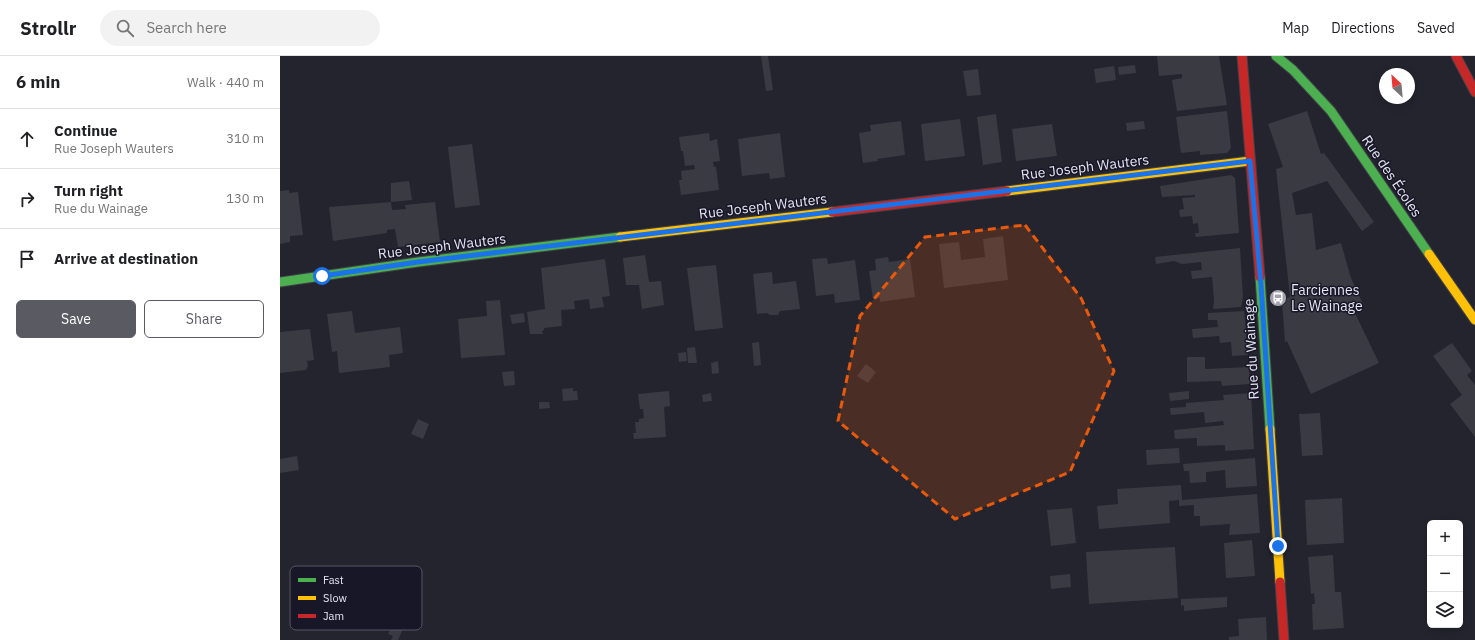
<!DOCTYPE html>
<html lang="en">
<head>
<meta charset="utf-8">
<style>
	body { margin:0; font-family:"IBM Plex Sans",sans-serif; background:#f2f2f2; color:#202124 }
	.controls { position:absolute; right:12px; bottom:12px; display:grid; overflow:hidden; border-radius:6px; box-shadow:0 2px 10px #0003 }
	.controls button { width:36px; height:36px; display:grid; place-items:center; padding:0; border:0; border-bottom:1px solid #e0e0e0; background:#fff; color:#202124; font:20px sans-serif }
	.compass { position:absolute; left:1099px; top:12px; width:36px; height:36px; border-radius:50%; background:#fff; box-shadow:0 2px 10px #0003; rotate:334deg }
	.stop { position:absolute; width:12px; height:12px; margin:-9px; border:3px solid #1a73e8; border-radius:50%; background:#fff }
	.stop.end { background:#1a73e8; border-color:#fff; box-shadow:0 1px 4px #0008 }
	.list { margin:0; padding:0; list-style:none }
	h2 { display:flex; justify-content:space-between; align-items:center; height:52px; margin:0; padding:0 16px; font-size:17px }
	h2 small { font-size:13px; font-weight:400; color:#757577 }
	.list li { display:grid; grid-template-columns:26px 1fr auto; gap:12px; align-items:center; box-sizing:border-box; height:60px; padding:0 16px; border-top:1px solid #e0e0e0 }
	.list b { display:block; font-size:15px; white-space:nowrap }
	.list p { margin:0; font-size:13px; white-space:nowrap; color:#757577 }
	.list em { font-size:13px; font-style:normal; color:#757577 }
	.actions { display:flex; gap:8px; padding:12px 16px }
	.actions a { flex:1; padding:9px 0; border:1px solid #5a5b62; border-radius:6px; text-align:center; font-size:14px; color:#5a5b62 }
	.actions .main { background:#5a5b62; color:#fff }
	.icon { flex:none; width:22px; height:22px; fill:none; stroke:currentColor; stroke-width:2; stroke-linecap:round; stroke-linejoin:round }
	.map { position:relative; flex:none; width:1195px; height:584px; overflow:hidden }
	header { display:flex; align-items:center; gap:24px; box-sizing:border-box; height:56px; padding:0 20px; background:#fff; border-bottom:1px solid #e0e0e0 }
	header strong { font-size:19px }
	nav { display:flex; gap:22px; margin-inline-start:auto; font-size:14px }
	.search { width:280px; height:36px; background:#f2f2f2; display:flex; align-items:center; gap:10px; box-sizing:border-box; padding:0 14px; border-radius:22px; color:#757577; font-size:15px }
	main { display:flex }
	aside { flex:1; background:#fff }
	.map>svg:first-child { display:block }
	.building { fill:#3a3a43 }
	.lines { fill:none; stroke-linecap:round; stroke-linejoin:round }
	.fast-casing { stroke:#41414a; stroke-width:11 }
	.slow-casing { stroke:#41414a; stroke-width:11 }
	.jam-casing { stroke:#41414a; stroke-width:11 }
	.fast { stroke:#4caf50; stroke-width:9 }
	.slow { stroke:#ffc107; stroke-width:9 }
	.jam { stroke:#c62828; stroke-width:9 }
	.route { stroke:#1a73e8; stroke-width:5 }
	.marked { fill:#e8590c; fill-opacity:0.2; stroke:#e8590c; stroke-width:3; stroke-dasharray:8 5; stroke-linejoin:round }
	.labels { text-anchor:middle; dominant-baseline:central; stroke-width:3; stroke-linejoin:round; paint-order:stroke }
	.street-label { font-size:14px; fill:#e6e6f2; stroke:#181728 }
	.poi-label { font-size:14px; fill:#e6e6f2; stroke:#181728; text-anchor:start }
	.key { fill:#181728; stroke:#565565; stroke-width:1 }
	.key-label { font-size:11px; fill:#e6e6f2 }
</style>
</head>
<body>
<header>
<strong>Strollr</strong>
<div class="search"><svg class="icon" aria-label="search" viewBox="0 0 24 24"><circle cx="10" cy="10" r="6"/><path d="M15 15l6 6"/></svg>Search here</div>
<nav><a>Map</a><a>Directions</a><a>Saved</a></nav>
</header>
<main>
<aside>
<h2>6 min<small>Walk · 440 m</small></h2>
<ul class="list">
<li><svg class="icon" aria-label="ahead" viewBox="0 0 24 24"><path d="M12 20V5M6 11l6-6 6 6"/></svg><div><b>Continue</b><p>Rue Joseph Wauters</p></div><em>310 m</em></li>
<li><svg class="icon" aria-label="right" viewBox="0 0 24 24"><path d="M7 20v-9h11M14 6l5 5-5 5"/></svg><div><b>Turn right</b><p>Rue du Wainage</p></div><em>130 m</em></li>
<li><svg class="icon" aria-label="arrive" viewBox="0 0 24 24"><path d="M6 21V4h12l-3 4 3 4H6"/></svg><div><b>Arrive at destination</b></div></li>
</ul>
<div class="actions"><a class="main">Save</a><a>Share</a></div>
</aside>
<div class="map">
<svg width="1195" height="584" viewBox="0 0 1195 584">
	<rect width="100%" height="100%" fill="#24242e"/>
	<!-- building -->
	<path class="building" d="M481 0H488L493 34 486 35Z
		M877 0H939L947 49 897 55 892 24 902 22V18L879 20Z
		M855 9 856 17 839 19 838 11Z
		M834 10 836 24 816 27 814 13Z
		M698 13 701 39 687 40 683 15Z
		M947 55 951 92 947 97 920 99V95L901 97 896 61Z
		M1027 55 1041 98 1044 97 1094 166 1082 175 1047 125 1012 137 1016 159 1032 157 1036 194 1061 187 1071 222 1083 248 1073 253 1099 307 1031 338 1007 285 1005 286 1002 244 1010 241 996 113 1003 111 988 68Z
		M716 58 722 106 703 109 697 61Z
		M680 63 685 100 645 105 641 68Z
		M621 65 625 99 597 103 598 105 583 107 579 77 591 75 590 69Z
		M864 65 865 73 847 75 846 67Z
		M772 68 777 100 736 105 732 73Z
		M429 77 430 85 437 83 440 105 433 106 434 111H436L439 134 401 139 399 124H402L401 115 415 113 414 109 405 110 403 95H401L399 81Z
		M500 77 505 121 490 123 489 117 462 120 458 83Z
		M192 88 200 149 175 152 168 91Z
		M951 119 955 122 959 177 916 181 915 177H919L918 167 913 168 912 160 900 161 899 154 904 153 902 142 915 141V139L882 141 880 130Z
		M129 125 132 144 111 146V127Z
		M9 134V137L18 136 23 179 10 180V186L0 188V135Z
		M111 146 112 154 126 153 125 149 155 146 160 186 118 191 115 173 107 174V177L53 185 49 151Z
		M723 180 728 224 664 232 659 188 679 186 681 204 705 201 703 183Z
		M960 192 963 241 961 251 933 253 934 245 932 221 912 223 911 215 922 214 921 206 902 208 894 205 876 208 875 201Z
		M365 199 369 226 381 225 384 249 362 253 359 229H346L343 202Z
		M608 201 609 206 630 203 635 241 600 246V242L593 243 589 215 596 214 595 203Z
		M547 202 548 208 575 204 580 244 555 247 554 238 536 240 532 203Z
		M325 203 330 240 322 241 324 251 310 253 309 243 294 245 295 253 281 254 282 270 264 272V274L262 275 263 278H250L247 256 265 253 261 212Z
		M436 209 443 272 415 275 407 212Z
		M492 216 493 228 516 225 520 253 500 255 498 259H490L487 257 477 258 473 218Z
		M220 244 225 299 181 302 178 263 207 260 206 245Z
		M72 255 75 277 120 271 123 297 109 299 110 311 59 317 57 295 52 296 47 258Z
		M964 255 968 299 952 300 951 286 940 287 939 280 913 282 912 273 938 271 937 264H928V257Z
		M244 257 245 266 232 268 230 259Z
		M30 273 34 304 27 305 28 310 26 314 0 317V276Z
		M479 286 481 309 474 310 472 287Z
		M1172 287 1192 315 1187 319 1195 329V381L1170 348 1182 339 1153 300Z
		M415 291 417 307H408L407 292Z
		M406 296 407 305 399 306 398 297Z
		M907 301H925V313L969 311 970 328 942 330 941 325 907 326Z
		M438 305 439 317 432 318 431 307Z
		M586 308 596 316 588 327 577 320Z
		M234 315 235 329 224 330 222 316Z
		M293 332V335H297L298 344 283 345 282 333Z
		M389 335 390 350 384 351 386 381 354 383 353 377H356L355 366H359V363L364 362 363 353H360L358 338Z
		M909 335V343L890 345 889 337Z
		M431 337 432 345 423 346 422 339Z
		M971 337 974 393 945 395V389L917 390V382L895 383 894 374 944 369 943 365 925 367 924 356 891 359 890 352 906 351V347L944 344 943 339Z
		M259 346H269L270 352 259 353Z
		M1040 357 1043 399 1022 400 1019 358Z
		M138 363 149 368 143 383 131 378Z
		M899 392 900 407 867 409 866 394Z
		M17 400 19 414 0 417V403Z
		M975 402 977 430 946 432 945 414 926 416V426L910 427 909 415H904L903 408Z
		M901 429 902 444 977 438 980 477 949 479 950 468 920 470V460H914V449L899 450V444L889 445 890 467 819 473 817 450 838 448 837 433Z
		M1062 442 1064 487 1027 489 1025 444Z
		M792 452 796 487 771 490 767 454Z
		M972 484 975 520 946 522 944 487Z
		M895 491 898 542 809 548 806 496Z
		M1053 499 1055 536H1061L1064 572 1033 574 1032 548H1035L1034 537 1031 538 1028 501Z
		M790 518 791 531 771 533 770 520Z
		M947 541V551L904 555V549L901 550V543Z
		M123 546 133 551 118 584H111L113 580 108 578Z
		M986 561 987 584H949V581L959 580 958 563Z"/>
	<g class="lines">
		<!-- fast casing -->
		<g class="fast-casing">
			<path id="fast" d="M996 0 1013 14 1051 55 1149 198
				M980 221 990 373
				M0 226 138 206 340 181"/>
		</g>
		<!-- slow casing -->
		<g class="slow-casing">
			<path id="slow" d="M727 135 970 105
				M340 181 552 156
				M1149 198 1195 264
				M990 373 1000 526"/>
		</g>
		<!-- jam casing -->
		<g class="jam-casing">
			<path id="jam" d="M962 0 980 221
				M1176 0 1195 36
				M552 156 727 135
				M1000 526 1004 584"/>
		</g>
		<!-- fast -->
		<use href="#fast" class="fast"/>
		<!-- slow -->
		<use href="#slow" class="slow"/>
		<!-- jam -->
		<use href="#jam" class="jam"/>
	</g>
	<g class="lines">
		<!-- route -->
		<path class="route" d="M42 220 138 206 970 105 981 229 998 490"/>
	</g>
	<!-- marked area -->
	<path class="marked" d="M745 169 801 242 834 315 790 416 675 463 558 365 580 260 645 181Z"/>
	<!-- icons -->
	<defs>
		<g id="bus-disc" transform="scale(0.9)"><circle r="9.5" fill="#a2a2ad" stroke="#181728"/><path d="M-5-6H5V4H4V6H2V4H-2V6H-4V4H-5ZM-3.5-4V0h7V-4ZM-3.5 1.2v1.5H-2V1.2ZM2 1.2v1.5H3.5V1.2Z" fill="#fff"/></g>
	</defs>
	<g fill-rule="evenodd">
		<use href="#bus-disc" x="998" y="242"/>
	</g>
	<g class="labels">
		<!-- street labels -->
		<g class="street-label">
			<text transform="translate(805 111) rotate(-7)">Rue Joseph Wauters</text>
			<text transform="translate(1112 120) rotate(56)">Rue des Écoles</text>
			<text transform="translate(483 150) rotate(-7)">Rue Joseph Wauters</text>
			<text transform="translate(162 190) rotate(-7)">Rue Joseph Wauters</text>
			<text transform="translate(971 293) rotate(-93)">Rue du Wainage</text>
		</g>
		<!-- poi labels -->
		<g class="poi-label">
			<text x="1011" y="234">Farciennes<tspan x="1011" dy="16">Le Wainage</tspan></text>
		</g>
	</g>
	<!-- legend -->
	<rect x="10" y="510" width="132" height="64" rx="6" class="key"/>
	<rect x="18" y="522" width="18" height="4" fill="#4caf50"/>
	<rect x="18" y="540" width="18" height="4" fill="#ffc107"/>
	<rect x="18" y="558" width="18" height="4" fill="#c62828"/>
	<g class="key-label">
		<text x="43" y="528">Fast</text>
		<text x="43" y="546">Slow</text>
		<text x="43" y="564">Jam</text>
	</g>
</svg>
<div class="controls">
<button>+</button>
<button>−</button>
<button><svg class="icon" aria-label="layers" viewBox="0 0 24 24"><path d="M12 4l9 5-9 5-9-5zM3 14l9 5 9-5"/></svg></button>
</div>
<svg class="compass" viewBox="-18 -18 36 36"><path d="M0-13l5 13h-10z" fill="#e53935"/><path d="M0 13l5-13h-10z" fill="#757577"/></svg>
<div class="stop" style="left:42px;top:220px"></div>
<div class="stop end" style="left:998px;top:490px"></div>
</div>
</main>
</body>
</html>
